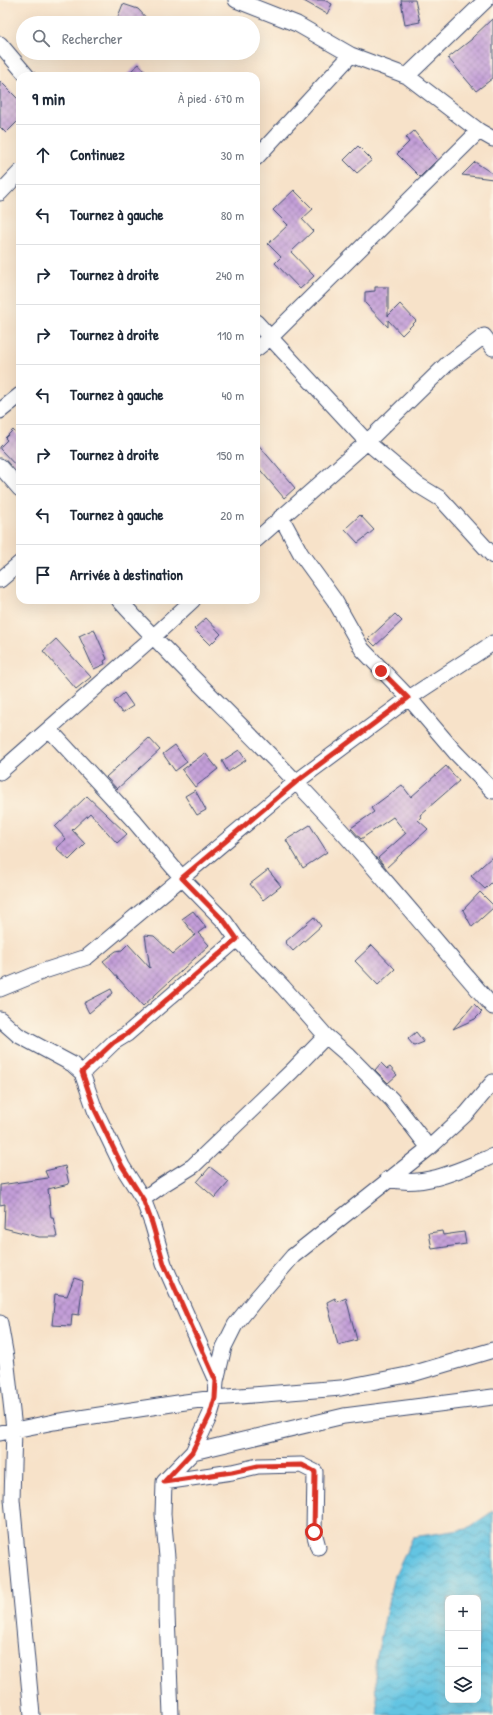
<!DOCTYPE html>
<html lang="fr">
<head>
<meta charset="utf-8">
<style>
	body { margin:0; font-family:"Patrick Hand",sans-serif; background:#f6f6f7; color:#1f2937 }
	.controls { position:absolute; right:12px; bottom:12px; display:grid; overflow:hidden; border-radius:8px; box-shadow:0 4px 16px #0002 }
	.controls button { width:36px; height:36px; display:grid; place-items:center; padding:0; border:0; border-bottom:1px solid #e0e1e3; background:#fff; color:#1f2937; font:20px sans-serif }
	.stop { position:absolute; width:12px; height:12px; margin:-9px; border:3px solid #d93025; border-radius:50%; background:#fff }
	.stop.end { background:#d93025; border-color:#fff; box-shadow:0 1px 4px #0008 }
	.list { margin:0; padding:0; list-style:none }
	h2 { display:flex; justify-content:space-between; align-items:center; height:52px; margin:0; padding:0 16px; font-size:17px }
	h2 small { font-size:13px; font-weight:400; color:#747a83 }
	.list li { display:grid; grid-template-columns:26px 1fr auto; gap:12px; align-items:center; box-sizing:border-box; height:60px; padding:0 16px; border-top:1px solid #e0e1e3 }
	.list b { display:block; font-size:15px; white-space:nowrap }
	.list em { font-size:13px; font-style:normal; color:#747a83 }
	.icon { flex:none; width:22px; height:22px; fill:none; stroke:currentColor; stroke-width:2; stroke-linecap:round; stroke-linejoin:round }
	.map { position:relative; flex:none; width:493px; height:1715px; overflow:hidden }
	.search { position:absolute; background:#fff; box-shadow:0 4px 16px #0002; left:16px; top:16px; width:244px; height:44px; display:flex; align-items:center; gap:10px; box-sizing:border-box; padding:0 14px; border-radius:22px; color:#747a83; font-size:15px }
	.panel { position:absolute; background:#fff; box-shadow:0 4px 16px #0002; left:16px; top:72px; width:244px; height:532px; border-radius:12px }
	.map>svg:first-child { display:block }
	.water { fill:url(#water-waves); stroke:#407aa0; fill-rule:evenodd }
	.building { fill:url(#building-cross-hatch) }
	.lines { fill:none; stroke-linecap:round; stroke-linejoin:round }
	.minor-casing { stroke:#3c4a6e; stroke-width:17 }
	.minor { stroke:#fff; stroke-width:15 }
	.route { stroke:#d93025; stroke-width:5 }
</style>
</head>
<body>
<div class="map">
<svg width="493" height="1715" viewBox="0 0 493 1715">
	<defs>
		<pattern id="water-waves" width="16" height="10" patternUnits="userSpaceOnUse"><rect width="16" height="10" fill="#64c4e2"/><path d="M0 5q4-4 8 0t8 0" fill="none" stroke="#52a0ba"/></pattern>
		<pattern id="building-cross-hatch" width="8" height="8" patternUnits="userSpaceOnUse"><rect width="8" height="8" fill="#c39ed8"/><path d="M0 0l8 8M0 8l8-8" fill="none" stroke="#9e81b2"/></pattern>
	</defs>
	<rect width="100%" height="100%" fill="#fcf5e5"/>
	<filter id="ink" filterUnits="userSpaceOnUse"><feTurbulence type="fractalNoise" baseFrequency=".025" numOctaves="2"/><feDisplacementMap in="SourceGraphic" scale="8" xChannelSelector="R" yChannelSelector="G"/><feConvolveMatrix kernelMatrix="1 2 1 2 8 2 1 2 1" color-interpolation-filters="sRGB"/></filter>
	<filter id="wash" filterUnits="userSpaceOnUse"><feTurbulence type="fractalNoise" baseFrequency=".012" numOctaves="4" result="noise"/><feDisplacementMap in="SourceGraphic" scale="16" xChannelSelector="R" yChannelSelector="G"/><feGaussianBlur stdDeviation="0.9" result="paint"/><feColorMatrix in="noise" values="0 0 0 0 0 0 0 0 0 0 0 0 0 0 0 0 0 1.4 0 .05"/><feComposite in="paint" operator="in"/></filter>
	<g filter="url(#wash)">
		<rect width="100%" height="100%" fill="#f7e2c9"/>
		<!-- water -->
		<path class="water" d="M493 1511V1715H378L375 1665 393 1580 413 1537 467 1529ZM448 1598H478V1700H448Z"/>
		<g id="blocks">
			<!-- building -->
			<path class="building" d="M302 0H324L332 4 327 14Z
				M401 0H415L420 22 405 25Z
				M123 4 138 9 151 23H129L117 19Z
				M493 18V78L476 91 448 58 472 39V38Z
				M139 64 149 76H125Z
				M0 81 20 101V119L6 133 0 127Z
				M414 131 437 160 420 177 397 154 409 142 406 138Z
				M358 146 372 160 357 173 344 160Z
				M475 162 493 174V179L462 175Z
				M294 190 313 209 302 219 313 231 291 252 314 276 300 289 275 263 281 257 268 244 288 225 273 210Z
				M375 287H388V316L400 304 416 321 402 335 388 320V327L365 303V292L375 291Z
				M13 430 20 437V470L0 449V447L7 440 5 438Z
				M256 442 295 488 284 498 256 465Z
				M360 515 374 530 358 543 345 529Z
				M395 614 402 621 375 646 368 639Z
				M206 618 221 634 210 645 194 629Z
				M94 629 107 659 104 661 105 664 94 669 79 636Z
				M56 639 91 677 76 689 43 651Z
				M124 693 133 706 122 713 114 702Z
				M149 738 160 750 117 789 106 777Z
				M175 745 187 762 175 771 163 754Z
				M239 750 246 760 228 772 222 761Z
				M205 753 218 769 195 787 182 770Z
				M446 766 459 781 420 815 421 817 418 820 428 829 386 868 378 858 406 833 393 817 361 839 351 828 374 812 371 808 402 785 411 797Z
				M195 790 206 810 197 815 185 796Z
				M87 796 127 834 117 843 90 813 72 830 85 844 69 860 56 848 66 839 55 827Z
				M310 825 327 852 303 868 286 840Z
				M493 856V881L485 889 471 876Z
				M268 870 281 886 263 900 250 884Z
				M480 892 493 905V908L472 927 463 910Z
				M193 911 206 927 198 933 209 945 143 1006 103 961 116 951 122 950 128 944 150 968 145 935 154 936 173 954 195 935 182 919Z
				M314 917 321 926 293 951 285 942Z
				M372 945 395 969 378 985 355 961Z
				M111 989 113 993 89 1013 84 1003Z
				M474 1004 482 1012 475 1019 453 1029Z
				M416 1032 424 1042 414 1046 408 1039Z
				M381 1063 387 1069 390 1067 397 1075 388 1083 375 1070Z
				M65 1166 69 1184 48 1189 51 1217H53L57 1237H39L4 1228 5 1204 0 1205V1185L48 1178 45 1171Z
				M210 1167 229 1182 215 1198 197 1182Z
				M442 1231 443 1235 464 1232 466 1244 432 1249 429 1233Z
				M74 1278 83 1281 79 1315 72 1314 71 1326 52 1325 55 1294 67 1296Z
				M335 1298 337 1302 346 1298 357 1340 338 1345 327 1302Z"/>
		</g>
	</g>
	<g filter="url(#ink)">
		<use href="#blocks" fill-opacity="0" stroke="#3c4a6e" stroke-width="1"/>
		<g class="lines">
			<!-- minor casing -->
			<g class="minor-casing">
				<path id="minor" d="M236 0 297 24 351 55 407 76 479 131 493 139
					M0 44 27 76
					M407 76 486 0
					M256 158 351 55
					M0 193 20 172
					M256 322 367 442 418 485 441 499 493 556
					M256 349 270 338 479 131
					M0 411 20 395
					M0 466 20 489
					M281 517 301 554 335 601 362 649 409 698 455 752 493 791
					M256 540 367 442 447 364 484 336 493 348
					M0 580 20 563
					M119 600C176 663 238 721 296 782 365 854 428 932 493 1007
					M49 729 134 821 182 878 225 922 237 939 127 1034 114 1042 82 1073 95 1110 122 1166 143 1199 152 1223 164 1264 216 1381
					M0 772 153 637 193 600
					M237 939 283 987 326 1036 348 1055 392 1100 429 1148
					M0 989 44 971 87 957 296 782 409 698 493 643
					M0 1019 18 1035 72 1064 82 1073
					M388 1179C424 1188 460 1170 493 1156
					M143 1199 164 1184 193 1166 292 1071 326 1036
					M0 1323 6 1357 14 1429 12 1499 32 1715
					M0 1433 54 1422 178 1403 215 1398 341 1388 412 1374 493 1350
					M193 1452 344 1416 493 1397
					M164 1482 232 1472 258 1466 301 1465 315 1472 314 1532 318 1547
					M171 1715 167 1614V1557L163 1514 164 1482 193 1452 210 1415 215 1398 216 1381 224 1347 235 1325 255 1300 293 1256 429 1148 467 1113 493 1082"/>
			</g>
			<!-- minor -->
			<use href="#minor" class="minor"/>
		</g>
	</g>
	<g class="lines" filter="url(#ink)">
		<!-- route -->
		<path class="route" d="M314 1532 315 1472 302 1465 258 1466 232 1472 164 1482 192 1452 210 1415 215 1398 216 1381 164 1264 152 1223 143 1199 122 1166 95 1110 82 1072 114 1042 127 1034 237 939 225 922 182 878 296 782 408 698 381 671"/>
	</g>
</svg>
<div class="controls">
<button>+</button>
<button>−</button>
<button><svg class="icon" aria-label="layers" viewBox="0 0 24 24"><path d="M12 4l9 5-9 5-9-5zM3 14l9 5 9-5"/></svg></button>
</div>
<div class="stop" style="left:314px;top:1532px"></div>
<div class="stop end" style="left:381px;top:671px"></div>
<div class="search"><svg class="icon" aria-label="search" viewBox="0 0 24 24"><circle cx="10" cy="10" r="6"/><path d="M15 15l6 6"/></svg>Rechercher</div>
<section class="panel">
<h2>9 min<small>À pied · 670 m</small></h2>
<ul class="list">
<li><svg class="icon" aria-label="ahead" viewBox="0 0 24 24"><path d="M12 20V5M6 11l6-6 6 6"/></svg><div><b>Continuez</b></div><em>30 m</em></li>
<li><svg class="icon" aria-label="left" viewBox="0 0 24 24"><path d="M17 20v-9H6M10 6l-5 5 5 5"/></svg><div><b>Tournez à gauche</b></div><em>80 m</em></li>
<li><svg class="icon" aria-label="right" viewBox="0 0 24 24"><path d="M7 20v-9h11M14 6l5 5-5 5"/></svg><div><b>Tournez à droite</b></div><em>240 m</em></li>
<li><svg class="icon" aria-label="right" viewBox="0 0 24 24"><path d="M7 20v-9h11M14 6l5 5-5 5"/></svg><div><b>Tournez à droite</b></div><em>110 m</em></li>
<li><svg class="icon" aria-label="left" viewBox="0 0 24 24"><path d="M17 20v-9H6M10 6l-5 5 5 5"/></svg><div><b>Tournez à gauche</b></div><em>40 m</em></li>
<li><svg class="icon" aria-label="right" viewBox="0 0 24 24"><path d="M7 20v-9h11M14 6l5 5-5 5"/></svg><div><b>Tournez à droite</b></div><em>150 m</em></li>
<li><svg class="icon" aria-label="left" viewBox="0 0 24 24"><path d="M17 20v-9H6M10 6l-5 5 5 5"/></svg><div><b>Tournez à gauche</b></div><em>20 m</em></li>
<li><svg class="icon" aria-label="arrive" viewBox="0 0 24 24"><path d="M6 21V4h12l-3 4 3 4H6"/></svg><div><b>Arrivée à destination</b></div></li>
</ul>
</section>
</div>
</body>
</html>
